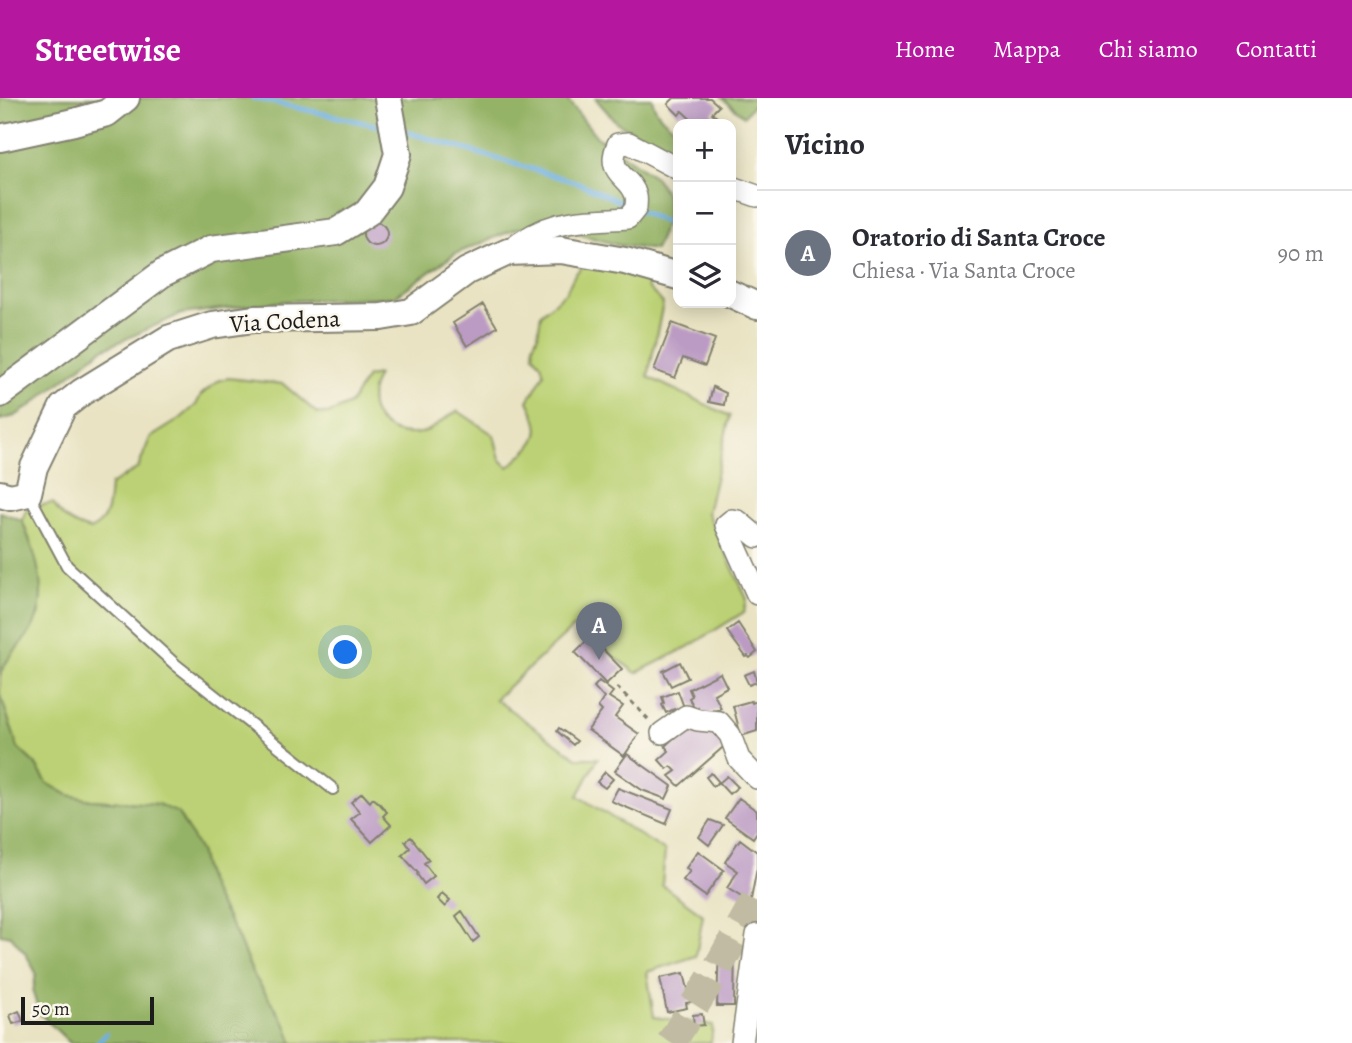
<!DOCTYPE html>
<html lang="it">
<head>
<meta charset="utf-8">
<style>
	body { margin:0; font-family:Alegreya,serif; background:#f2f2f3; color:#2b2b33 }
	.controls { position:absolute; right:21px; top:21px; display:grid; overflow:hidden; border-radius:14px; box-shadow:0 4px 18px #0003 }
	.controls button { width:63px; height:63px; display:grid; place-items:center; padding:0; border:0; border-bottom:2px solid #e1e1e2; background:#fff; color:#2b2b33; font:35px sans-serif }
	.scale { position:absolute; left:21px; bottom:18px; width:133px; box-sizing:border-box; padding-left:7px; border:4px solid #1c1c1c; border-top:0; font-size:19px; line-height:24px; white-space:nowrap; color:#1c1c1c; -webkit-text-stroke:5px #fbf7ec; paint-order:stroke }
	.you { position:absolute; left:346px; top:555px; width:24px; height:24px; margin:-18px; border:5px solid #fff; border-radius:50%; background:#1a73e8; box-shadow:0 0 0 10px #1a73e833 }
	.badge { display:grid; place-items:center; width:46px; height:46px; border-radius:50%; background:#b5179e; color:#fff; font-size:23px; font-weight:700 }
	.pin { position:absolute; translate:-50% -58px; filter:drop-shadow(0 2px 4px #0008) }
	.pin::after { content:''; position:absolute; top:37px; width:24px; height:21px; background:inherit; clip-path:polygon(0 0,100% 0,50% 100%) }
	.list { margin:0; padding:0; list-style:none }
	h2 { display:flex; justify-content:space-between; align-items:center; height:91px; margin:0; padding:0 28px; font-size:30px }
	h2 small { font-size:23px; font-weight:400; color:#7c7c81 }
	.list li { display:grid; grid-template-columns:46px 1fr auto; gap:21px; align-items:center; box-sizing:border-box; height:126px; padding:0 28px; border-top:2px solid #e1e1e2 }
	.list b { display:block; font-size:26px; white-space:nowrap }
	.list p { margin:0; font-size:23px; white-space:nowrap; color:#7c7c81 }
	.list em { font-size:23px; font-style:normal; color:#7c7c81 }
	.icon { flex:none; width:38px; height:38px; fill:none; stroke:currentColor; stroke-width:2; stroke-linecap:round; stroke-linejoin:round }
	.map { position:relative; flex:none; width:757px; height:945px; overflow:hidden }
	header { display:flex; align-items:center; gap:42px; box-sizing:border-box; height:98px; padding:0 35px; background:#b5179e; color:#fff }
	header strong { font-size:33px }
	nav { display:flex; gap:38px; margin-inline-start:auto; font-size:24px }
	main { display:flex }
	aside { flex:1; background:#fff }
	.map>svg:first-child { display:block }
	.green { fill:#bcd175; stroke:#6c7648; stroke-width:2 }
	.forest { fill:#95b366; stroke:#586841; stroke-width:2 }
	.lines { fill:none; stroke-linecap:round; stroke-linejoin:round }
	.stream { stroke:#6eb0e3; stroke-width:5 }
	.building { fill:#bb9bc4 }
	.secondary-tunnel { stroke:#c0bba2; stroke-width:30; stroke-dasharray:30 15; stroke-linecap:butt }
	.service-casing { stroke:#828070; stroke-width:14 }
	.minor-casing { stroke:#828070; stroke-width:24 }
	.tertiary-casing { stroke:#828070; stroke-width:30 }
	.path { stroke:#828070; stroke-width:3.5; stroke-dasharray:5 5; stroke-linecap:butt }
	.service { stroke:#fff; stroke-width:10 }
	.minor { stroke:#fff; stroke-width:21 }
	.tertiary { stroke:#fff; stroke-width:26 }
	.labels { text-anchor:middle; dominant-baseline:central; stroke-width:5; stroke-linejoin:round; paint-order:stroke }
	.street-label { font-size:24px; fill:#1c1c1c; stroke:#fbf7ec }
</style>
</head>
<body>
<header>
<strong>Streetwise</strong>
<nav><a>Home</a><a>Mappa</a><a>Chi siamo</a><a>Contatti</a></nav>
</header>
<main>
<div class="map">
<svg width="757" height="945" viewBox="0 0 757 945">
	<rect width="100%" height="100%" fill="#fbf7ec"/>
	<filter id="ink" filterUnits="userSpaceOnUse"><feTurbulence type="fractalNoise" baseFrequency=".0143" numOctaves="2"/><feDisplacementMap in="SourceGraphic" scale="14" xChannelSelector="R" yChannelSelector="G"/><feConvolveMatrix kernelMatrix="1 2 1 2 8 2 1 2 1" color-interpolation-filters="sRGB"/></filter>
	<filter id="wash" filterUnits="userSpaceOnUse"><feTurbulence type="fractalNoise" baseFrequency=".00686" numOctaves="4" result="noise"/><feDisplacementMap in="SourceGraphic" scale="28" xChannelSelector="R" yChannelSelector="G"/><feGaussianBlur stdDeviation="1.57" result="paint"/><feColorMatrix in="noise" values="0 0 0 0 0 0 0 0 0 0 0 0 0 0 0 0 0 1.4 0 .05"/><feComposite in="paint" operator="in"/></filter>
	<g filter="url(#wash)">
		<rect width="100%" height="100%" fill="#e9e3c3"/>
		<!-- green -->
		<path class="green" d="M583 168 647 178V189L663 205 648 279 730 318 707 415 747 501 744 514 688 549 636 575 575 528 495 601 577 660H598L578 698 665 753 662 787 703 817 696 858 647 874 654 919 713 927 711 945H293L286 927 253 876 236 836 213 795 205 775 200 753 158 706 91 702 68 697 47 685 35 666 18 650 0 596V579L2 569 30 534 39 516 41 494 33 451 22 422 27 410 53 405C62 421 73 427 90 432 110 422 108 406 110 387L138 370 150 340 180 321 196 307 201 297 218 283 228 280 283 286 317 315 328 316 350 306 367 279 378 277C376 282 372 288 372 293 367 324 393 340 421 335 435 332 445 318 458 313L494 337 500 361 508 369C517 364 518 359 525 354 544 337 539 325 528 303L544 276 541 266 534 257 533 247 538 237 541 216 566 194 575 176Z"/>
		<!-- forest -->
		<path class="forest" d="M0 0H566L597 39 655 79C678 105 666 124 655 152L618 147 570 134 518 130 455 156 394 199 287 203 181 216 101 252 32 307 15 318 0 322Z
			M595 0H652C654 15 666 24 678 32V57L671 55 616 24Z
			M722 0H757V3L744 18Z
			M0 414 22 422C36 458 54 503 27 538 17 551 4 563 0 579Z
			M0 596 18 650 35 666 47 685 68 697 91 702 158 706 178 715 200 753 205 775 213 795 236 836 253 876 286 927 293 945H70L39 915 33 895 36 875 26 856 11 838 0 836Z"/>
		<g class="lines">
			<!-- stream -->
			<path class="stream" d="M253 0 384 29
				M403 33 579 85 629 108
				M638 112 669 126 678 134
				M97 945 106 936"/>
		</g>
		<g id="blocks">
			<!-- building -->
			<path class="building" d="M674 0H710L719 8 712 15 718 20 712 26H696L682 13 679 17 668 6Z
				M363 136a12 12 0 1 1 24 0a12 12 0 1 1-24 0Z
				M483 206 497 229 467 248 453 225Z
				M672 225 715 241 705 268 683 260 675 280 654 272Z
				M713 289 726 295 724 307 709 304Z
				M738 525 757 554 750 560 748 558 746 559 727 533Z
				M591 539 622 571 606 586 575 554Z
				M680 564 688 580 671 588 663 573Z
				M754 573 757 584 749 587 744 577Z
				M720 575 727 589 714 596 721 610 703 619 698 609 695 611 689 600 692 598 689 591Z
				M599 583 613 594 609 599 623 608 615 619 639 636 624 658 588 632 602 613 598 609 604 600 594 589Z
				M678 593 686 615 677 618 674 611 666 615 662 607 664 605 662 599Z
				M751 603 752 605 757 603V633L741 638 733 608Z
				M687 620 730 643 679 688 669 678 676 673 671 668 667 671 659 662 669 653 665 648 677 637Z
				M559 630 577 643 573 647 557 633Z
				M627 656 672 688 666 701 642 692 615 673Z
				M605 674 613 681 605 690 597 684Z
				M711 675 719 684 713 688 706 679Z
				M727 678 738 689 729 696 719 685Z
				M618 690 672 711 666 726 611 703Z
				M362 695 370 704 373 700 379 705 387 714 383 718 391 727 372 744 351 721 360 714 351 704Z
				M739 700 757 713V734L753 740 725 720Z
				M710 722 723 727 709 747 699 739Z
				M411 739 429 762 424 765 434 778 424 786 417 776 418 775 402 757 410 750 405 743Z
				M740 741 757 754V770L749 812 741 808 746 802 727 790 738 773 725 764Z
				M698 753 724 772 705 798 683 782 690 773 686 770Z
				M442 795 450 802 445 809 437 801Z
				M462 813 479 839 473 844 456 818Z
				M719 847H735L734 908H717Z
				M684 875 691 904 686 905 687 910 667 914 660 880Z
				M19 913 23 923 13 926 10 917Z
				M702 916 704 927 694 928 693 917Z"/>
		</g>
	</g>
	<g filter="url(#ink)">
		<use href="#blocks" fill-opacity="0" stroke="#828070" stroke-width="2"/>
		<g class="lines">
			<!-- secondary-tunnel -->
			<path class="secondary-tunnel" d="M671 945 717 871 757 800"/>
			<!-- service casing -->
			<g class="service-casing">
				<path id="service" d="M28 395 67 468 176 567 333 691"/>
			</g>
			<!-- minor casing -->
			<g class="minor-casing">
				<path id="minor" d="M731 89 757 98
					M508 154C549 120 578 123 628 120L636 110C636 106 637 102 636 98 631 77 604 77 618 46L629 45 678 71
					M757 439 738 423 732 422 726 427 757 496
					M662 635 686 618 698 622 719 624 730 637 739 661 757 680
					M742 945 757 837"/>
			</g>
			<!-- tertiary casing -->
			<g class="tertiary-casing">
				<path id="tertiary" d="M0 40 74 24 107 15 126 0
					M731 196 757 208
					M0 296 163 175 211 151 336 134 367 115 387 89 398 56 388 0
					M0 396 11 399 28 395 34 369 63 309 82 294 168 241 212 227 254 221 381 219 411 214 467 173 508 154 561 152 625 163 678 178"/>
			</g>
			<!-- path -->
			<path class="path" d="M617 589 648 621"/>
			<!-- service -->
			<use href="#service" class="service"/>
			<!-- minor -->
			<use href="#minor" class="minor"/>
			<!-- tertiary -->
			<use href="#tertiary" class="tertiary"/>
		</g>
	</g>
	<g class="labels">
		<!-- street labels -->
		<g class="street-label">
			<text transform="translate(285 223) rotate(-3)">Via Codena</text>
		</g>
	</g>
</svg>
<div class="controls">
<button>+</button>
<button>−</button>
<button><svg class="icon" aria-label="layers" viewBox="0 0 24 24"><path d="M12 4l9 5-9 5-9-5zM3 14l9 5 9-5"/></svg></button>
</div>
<div class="scale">50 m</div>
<div class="you"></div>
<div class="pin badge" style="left:599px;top:562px;background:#6b7280">A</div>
</div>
<aside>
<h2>Vicino<small></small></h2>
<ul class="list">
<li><span class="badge" style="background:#6b7280">A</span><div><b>Oratorio di Santa Croce</b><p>Chiesa · Via Santa Croce</p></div><em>90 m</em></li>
</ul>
</aside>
</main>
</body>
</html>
